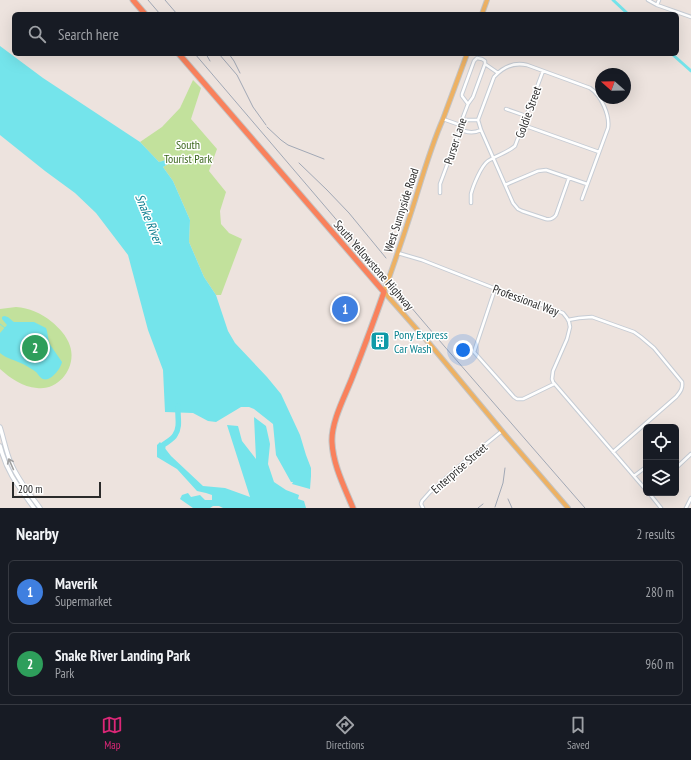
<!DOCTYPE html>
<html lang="en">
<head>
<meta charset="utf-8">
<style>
	body { margin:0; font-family:"PT Sans Narrow",sans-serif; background:#20242c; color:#f1f3f6 }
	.controls { position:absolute; right:12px; bottom:12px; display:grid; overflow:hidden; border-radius:6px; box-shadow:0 4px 16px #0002 }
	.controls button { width:36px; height:36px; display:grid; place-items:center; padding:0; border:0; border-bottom:1px solid #363941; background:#171b24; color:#f1f3f6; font:20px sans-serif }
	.compass { position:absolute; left:595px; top:68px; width:36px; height:36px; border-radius:50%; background:#171b24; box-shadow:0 4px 16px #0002; rotate:290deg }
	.scale { position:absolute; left:12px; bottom:10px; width:89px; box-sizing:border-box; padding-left:4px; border:2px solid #2b2b2b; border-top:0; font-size:11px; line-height:14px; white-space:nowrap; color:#2b2b2b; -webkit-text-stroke:3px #fff; paint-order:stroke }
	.you { position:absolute; left:463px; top:350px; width:14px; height:14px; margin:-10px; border:3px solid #fff; border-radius:50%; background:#1a73e8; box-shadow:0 0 0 6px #1a73e833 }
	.badge { display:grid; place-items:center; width:26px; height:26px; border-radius:50%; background:#db2777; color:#fff; font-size:13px; font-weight:700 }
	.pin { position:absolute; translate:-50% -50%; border:2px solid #fff; box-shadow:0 1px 4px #0006 }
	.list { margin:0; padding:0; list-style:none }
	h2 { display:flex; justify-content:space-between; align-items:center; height:52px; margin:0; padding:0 16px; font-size:17px }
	h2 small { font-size:13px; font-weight:400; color:#9ea1a6 }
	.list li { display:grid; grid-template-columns:26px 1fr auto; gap:12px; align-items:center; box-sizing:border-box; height:64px; margin:0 8px 8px; padding:0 8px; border:1px solid #363941; border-radius:6px }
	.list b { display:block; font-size:15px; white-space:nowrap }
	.list p { margin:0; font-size:13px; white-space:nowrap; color:#9ea1a6 }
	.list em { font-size:13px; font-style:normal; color:#9ea1a6 }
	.icon { flex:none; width:22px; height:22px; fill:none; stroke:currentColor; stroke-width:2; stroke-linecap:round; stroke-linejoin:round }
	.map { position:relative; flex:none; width:691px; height:508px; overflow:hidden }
	.search { position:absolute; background:#171b24; box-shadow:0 4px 16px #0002; left:12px; right:12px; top:12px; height:44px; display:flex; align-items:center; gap:10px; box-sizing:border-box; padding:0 14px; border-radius:6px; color:#9ea1a6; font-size:15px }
	.sheet { height:196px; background:#171b24 }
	nav { display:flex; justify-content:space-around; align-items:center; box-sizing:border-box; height:56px; border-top:1px solid #363941; background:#171b24; font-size:11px; color:#9ea1a6 }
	nav a { display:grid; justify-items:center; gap:2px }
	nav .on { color:#db2777 }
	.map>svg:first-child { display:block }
	.green { fill:#c2e19c }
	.water { fill:#74e4eb }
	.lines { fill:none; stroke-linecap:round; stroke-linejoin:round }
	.stream { stroke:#74e4eb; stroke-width:1 }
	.canal { stroke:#74e4eb; stroke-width:3 }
	.river { stroke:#74e4eb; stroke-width:5.5 }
	.street-casing { stroke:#c6ccd4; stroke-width:4.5 }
	.secondary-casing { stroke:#c6ccd4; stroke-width:5.5 }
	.primary-casing { stroke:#c4c4c4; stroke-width:6 }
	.highway-casing { stroke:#c4c4c4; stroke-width:7 }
	.street { stroke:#fff; stroke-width:2.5 }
	.secondary { stroke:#fff; stroke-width:3.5 }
	.primary { stroke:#edb163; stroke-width:4 }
	.highway { stroke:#f9815c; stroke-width:5 }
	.rail { stroke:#a1a8b5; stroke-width:1 }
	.oneway { stroke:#a0a0a0 }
	.labels { text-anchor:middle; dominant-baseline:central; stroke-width:3; stroke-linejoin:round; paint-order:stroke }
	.street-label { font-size:12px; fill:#2b2b2b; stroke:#fff }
	.park-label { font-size:12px; fill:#3b671d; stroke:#fff }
	.culture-label { font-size:12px; fill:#0d838f; stroke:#fff; text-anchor:start }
	.water-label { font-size:13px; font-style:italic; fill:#118092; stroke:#fff }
</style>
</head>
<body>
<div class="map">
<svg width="691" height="508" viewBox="0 0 691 508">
	<rect width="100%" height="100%" fill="#ede3de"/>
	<!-- green -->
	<path class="green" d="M193 80 201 88 191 119 217 149 209 171 226 192 220 211 221 224 229 233 242 239 221 295H216L204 277 189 242 190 220 173 181 163 167 168 164 166 160 159 162 140 142 162 127 180 108Z
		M16 307C29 308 41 313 52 322 59 328 67 336 70 346 77 367 59 391 37 388 23 387 10 378 0 369V309Z"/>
	<!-- water -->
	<path class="water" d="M0 46 43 78 140 142 159 162 166 160 168 164 163 167 173 181 190 220 189 242 204 277 216 295 228 331 235 343 267 377 281 394 300 435 306 455 311 468V476L310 489 292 484 293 482H291L276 455 273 424 254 409 249 407H241L216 422 208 421 193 413 165 412 163 370 148 330 128 255 96 213 75 193 45 171 0 135Z
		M4 316C8 316 11 320 14 322H34L46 328 47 331 49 342 51 346 62 362C61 368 51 382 43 379 40 378 38 374 36 372 32 369 27 366 23 364 15 360 7 359 0 353V333L7 325 2 319V317Z
		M254 417 266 426 270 444 268 464 274 482 286 490 299 495 298 499 304 501 306 508H223L219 506H213L210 508H193L180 499 182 495 188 493 191 497 200 495 205 500H212V495L206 493 197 491 177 469 157 457V445L160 442 171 456 203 486 225 488 250 497 227 425 238 426 242 441 256 459Z"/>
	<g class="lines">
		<!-- stream -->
		<path class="stream" d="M0 324 5 328"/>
		<!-- canal -->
		<path class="canal" d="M613 0 628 14
			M672 54 691 71"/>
		<!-- river -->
		<path class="river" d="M162 453 163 445C167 442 173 439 175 435 181 426 177 416 178 406"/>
		<!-- street casing -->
		<g class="street-casing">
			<path id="street" d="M648 0 657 5 691 17
				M657 5 659 0
				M485 64 498 73
				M468 104 462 96V94L474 61 477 58 482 59 485 61V64
				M506 109 526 116
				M443 119 460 125 464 120H478
				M523 125 599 152
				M460 130C468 132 472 134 481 130
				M569 178 556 215C553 219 550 220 546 219L522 211 518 209 513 203 481 130 478 120 494 77C503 67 514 62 527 65L590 88C601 95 610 115 608 128L582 199
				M505 185 538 171 546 170 587 184
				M440 193V184L460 130V125L468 104 473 97 485 64
				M471 203C471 200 471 197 471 194 473 186 481 166 488 161 497 155 507 153 515 146L543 71
				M398 253 422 260 491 287 545 306 563 313 567 318 569 322 570 327 567 339 553 371 552 379 553 382 646 490
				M495 289 474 352 514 397 517 399H523L554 384
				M568 320 579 318 592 317 634 332 641 337 654 348 682 382C683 389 680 392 676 397L613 452
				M676 468 691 454
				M634 476 646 467
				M649 493 661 508
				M423 508 421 504 422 501 430 492 470 457 502 431
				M686 508 691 498"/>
		</g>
		<!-- secondary casing -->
		<g class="secondary-casing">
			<path id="secondary" d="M0 427C4 439 6 452 11 463 18 480 30 494 40 508
				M0 446C7 473 18 486 34 508"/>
		</g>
		<!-- primary casing -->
		<g class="primary-casing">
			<path id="primary" d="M482 14 487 0
				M467 54 443 119C432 144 424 171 416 197 406 229 395 261 384 292L429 343 507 437 568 508"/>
		</g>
		<!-- highway casing -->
		<g class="highway-casing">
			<path id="highway" d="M133 0 145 14
				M179 54 384 292C374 321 363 350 352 378 345 396 331 422 332 442 333 465 344 486 353 508"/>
		</g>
		<!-- street -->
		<use href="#street" class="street"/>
		<!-- secondary -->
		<use href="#secondary" class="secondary"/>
		<!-- primary -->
		<use href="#primary" class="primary"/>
		<!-- highway -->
		<use href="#highway" class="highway"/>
		<!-- rail -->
		<path class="rail" d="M148 0 160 14
			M165 0 177 14
			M195 54 445 347 585 508
			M206 54 210 61
			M219 54 237 75 253 107 266 125
			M229 54 234 61 240 73
			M267 127 281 140 288 145 324 159
			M299 163 327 190 349 213 386 258
			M508 499 512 508
			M495 507 503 483 505 468
			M478 508 483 504"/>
	</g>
	<!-- one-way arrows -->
	<defs><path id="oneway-shaft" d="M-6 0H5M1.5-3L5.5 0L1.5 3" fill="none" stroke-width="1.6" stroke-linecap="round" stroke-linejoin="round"/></defs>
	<use class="oneway" href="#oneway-shaft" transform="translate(11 464) rotate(-114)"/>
	<!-- icons -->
	<defs>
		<g id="building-square" transform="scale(1)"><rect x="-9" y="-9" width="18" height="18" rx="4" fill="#0f9aa8" stroke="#fff"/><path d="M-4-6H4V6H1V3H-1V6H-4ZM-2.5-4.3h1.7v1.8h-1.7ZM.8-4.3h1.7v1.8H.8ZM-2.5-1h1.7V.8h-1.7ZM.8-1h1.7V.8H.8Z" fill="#fff"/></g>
	</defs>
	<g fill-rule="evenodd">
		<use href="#building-square" x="380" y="341"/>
	</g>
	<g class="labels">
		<!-- street labels -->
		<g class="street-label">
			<text transform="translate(528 112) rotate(-70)">Goldie Street</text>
			<text transform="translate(455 141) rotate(-72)">Purser Lane</text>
			<text transform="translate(401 210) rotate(-72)">West Sunnyside Road</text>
			<text transform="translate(374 265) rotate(49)">South Yellowstone Highway</text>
			<text transform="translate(526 300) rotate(20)">Professional Way</text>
			<text transform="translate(459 468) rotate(-41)">Enterprise Street</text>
		</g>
		<!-- park labels -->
		<g class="park-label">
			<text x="188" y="144">South<tspan x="188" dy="14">Tourist Park</tspan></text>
		</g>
		<!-- culture labels -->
		<g class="culture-label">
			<text x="394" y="334">Pony Express<tspan x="394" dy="14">Car Wash</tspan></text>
		</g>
		<!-- water labels -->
		<g class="water-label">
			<text transform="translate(149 219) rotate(68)">Snake River</text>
		</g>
	</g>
</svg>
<div class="controls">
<button><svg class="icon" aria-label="locate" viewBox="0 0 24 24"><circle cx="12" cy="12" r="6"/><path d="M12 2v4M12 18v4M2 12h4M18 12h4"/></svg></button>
<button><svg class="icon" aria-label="layers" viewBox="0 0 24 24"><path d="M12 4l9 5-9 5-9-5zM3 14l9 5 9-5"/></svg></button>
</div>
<svg class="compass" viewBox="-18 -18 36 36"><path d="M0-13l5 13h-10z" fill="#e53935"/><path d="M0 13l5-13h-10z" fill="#9ea1a6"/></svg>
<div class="scale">200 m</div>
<div class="you"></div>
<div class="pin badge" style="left:345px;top:309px;background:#3f7fe0">1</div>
<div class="pin badge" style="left:35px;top:348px;background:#2e9e5b">2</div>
<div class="search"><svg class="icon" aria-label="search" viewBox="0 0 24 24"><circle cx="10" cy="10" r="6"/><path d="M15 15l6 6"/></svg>Search here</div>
</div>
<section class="sheet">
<h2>Nearby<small>2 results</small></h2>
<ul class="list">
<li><span class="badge" style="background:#3f7fe0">1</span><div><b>Maverik</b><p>Supermarket</p></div><em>280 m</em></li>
<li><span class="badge" style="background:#2e9e5b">2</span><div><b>Snake River Landing Park</b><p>Park</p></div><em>960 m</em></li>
</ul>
</section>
<nav>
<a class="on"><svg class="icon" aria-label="map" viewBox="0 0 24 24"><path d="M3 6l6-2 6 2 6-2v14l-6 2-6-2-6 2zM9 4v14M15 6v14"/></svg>Map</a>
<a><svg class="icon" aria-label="directions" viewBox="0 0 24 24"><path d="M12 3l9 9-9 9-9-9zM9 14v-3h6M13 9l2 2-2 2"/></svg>Directions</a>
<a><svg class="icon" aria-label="saved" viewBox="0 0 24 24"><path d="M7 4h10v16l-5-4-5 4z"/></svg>Saved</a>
</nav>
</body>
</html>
